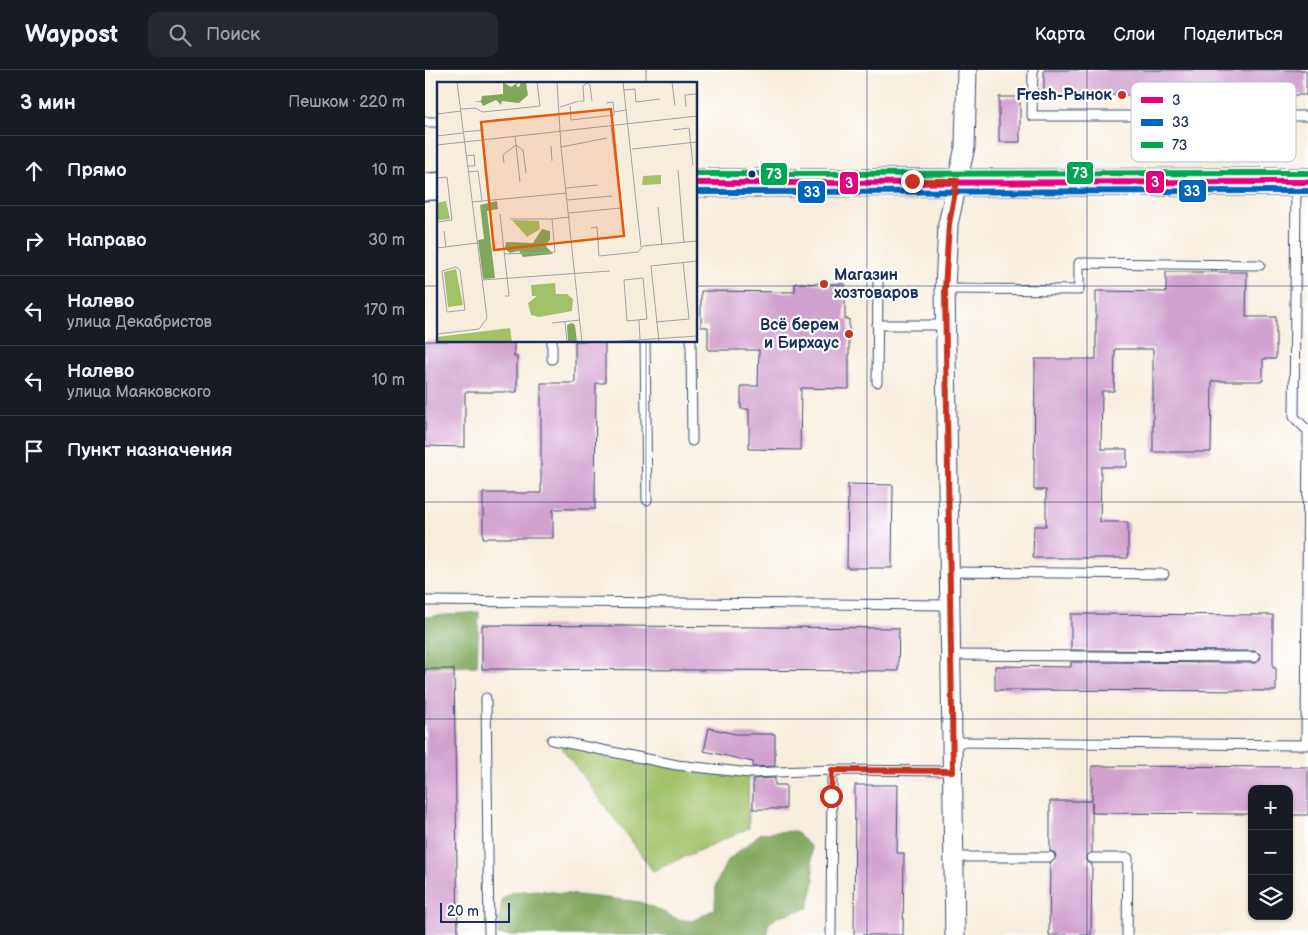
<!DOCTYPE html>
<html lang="ru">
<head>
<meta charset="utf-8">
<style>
	body { margin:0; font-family:"Balsamiq Sans",sans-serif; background:#242831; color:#f1f3f6 }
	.controls { position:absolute; right:15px; bottom:15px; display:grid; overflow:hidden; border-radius:10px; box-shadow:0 1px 4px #0004 }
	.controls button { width:45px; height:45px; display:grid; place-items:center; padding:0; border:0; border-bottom:1px solid #363941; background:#171b24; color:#f1f3f6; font:25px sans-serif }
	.scale { position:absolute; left:15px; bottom:12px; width:70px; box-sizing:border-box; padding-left:5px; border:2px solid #1b2f5e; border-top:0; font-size:14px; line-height:18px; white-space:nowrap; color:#1b2f5e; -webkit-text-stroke:4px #fff; paint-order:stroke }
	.stop { position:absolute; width:15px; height:15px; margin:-11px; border:4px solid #c8321e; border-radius:50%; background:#fff }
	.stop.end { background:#c8321e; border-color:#fff; box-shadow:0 1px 5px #0008 }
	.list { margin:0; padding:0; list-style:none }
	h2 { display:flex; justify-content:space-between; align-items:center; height:65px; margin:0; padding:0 20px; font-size:21px }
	h2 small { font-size:16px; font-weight:400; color:#9ea1a6 }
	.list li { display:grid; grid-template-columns:32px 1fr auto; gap:15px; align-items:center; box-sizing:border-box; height:70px; padding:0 20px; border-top:1px solid #363941 }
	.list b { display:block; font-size:19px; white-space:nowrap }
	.list p { margin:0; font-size:16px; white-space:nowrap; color:#9ea1a6 }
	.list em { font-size:16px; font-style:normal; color:#9ea1a6 }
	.icon { flex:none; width:28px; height:28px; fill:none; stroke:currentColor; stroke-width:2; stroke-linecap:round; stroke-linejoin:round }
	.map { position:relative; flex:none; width:883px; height:865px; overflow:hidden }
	header { display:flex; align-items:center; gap:30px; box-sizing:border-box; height:70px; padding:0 25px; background:#171b24; border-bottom:1px solid #363941 }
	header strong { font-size:24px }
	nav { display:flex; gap:28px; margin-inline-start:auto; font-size:18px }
	.search { width:350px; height:45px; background:#242831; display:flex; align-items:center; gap:12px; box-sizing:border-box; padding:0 18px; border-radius:10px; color:#9ea1a6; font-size:19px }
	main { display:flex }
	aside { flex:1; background:#171b24 }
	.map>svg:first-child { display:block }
	.green { fill:#a2c169; stroke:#5e7864 }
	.forest { fill:#81a75d; stroke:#4e6b5e }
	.building { fill:#d1a1cf }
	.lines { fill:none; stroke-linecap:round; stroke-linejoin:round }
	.service-casing { stroke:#3c4c71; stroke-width:11 }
	.minor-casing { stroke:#3c4c71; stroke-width:21 }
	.secondary-casing { stroke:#3c4c71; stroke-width:29 }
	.service { stroke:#fff; stroke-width:9 }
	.minor { stroke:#fff; stroke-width:19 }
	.secondary { stroke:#fff; stroke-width:26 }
	.bus-1-casing { stroke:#fff; stroke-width:10 }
	.bus-2-casing { stroke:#fff; stroke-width:10 }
	.bus-3-casing { stroke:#fff; stroke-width:10 }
	.bus-1 { stroke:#e5007d; stroke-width:6 }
	.bus-2 { stroke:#0065bd; stroke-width:6 }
	.bus-3 { stroke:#00a651; stroke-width:6 }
	.route { stroke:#c8321e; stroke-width:6 }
	.grid { fill:none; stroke:#1b2f5e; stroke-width:1; stroke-opacity:0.55 }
	.poi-dot { fill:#c8321e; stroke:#fff; stroke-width:2 }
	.bus-dot { fill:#1b2f5e; stroke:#fff; stroke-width:2 }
	.labels { text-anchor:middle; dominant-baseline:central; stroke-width:4.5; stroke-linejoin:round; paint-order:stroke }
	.poi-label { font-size:16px; font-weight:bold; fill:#1b2f5e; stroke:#fff; text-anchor:end }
	.inset-road { fill:none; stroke:#9fa1aa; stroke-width:1 }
	.view { fill:#e8590c; fill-opacity:0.15; stroke:#e8590c; stroke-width:2.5 }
	.inset-edge { fill:none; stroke:#1b2f5e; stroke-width:2.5 }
	.key { fill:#fff; stroke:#bbc1cf; stroke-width:1 }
	.key-label { font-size:14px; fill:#1b2f5e }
	.line-badge { stroke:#fff; stroke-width:2 }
	.badge-label { font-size:14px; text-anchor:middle; font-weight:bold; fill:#fff }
</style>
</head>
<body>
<header>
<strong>Waypost</strong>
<div class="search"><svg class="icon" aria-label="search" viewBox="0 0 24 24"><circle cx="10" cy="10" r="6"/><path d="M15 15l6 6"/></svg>Поиск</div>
<nav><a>Карта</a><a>Слои</a><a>Поделиться</a></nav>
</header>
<main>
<aside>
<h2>3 мин<small>Пешком · 220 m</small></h2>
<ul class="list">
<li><svg class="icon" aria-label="ahead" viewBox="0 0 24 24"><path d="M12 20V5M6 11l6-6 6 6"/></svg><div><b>Прямо</b></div><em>10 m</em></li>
<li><svg class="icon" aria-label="right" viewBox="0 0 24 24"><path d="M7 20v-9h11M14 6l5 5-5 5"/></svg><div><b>Направо</b></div><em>30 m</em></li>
<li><svg class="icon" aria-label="left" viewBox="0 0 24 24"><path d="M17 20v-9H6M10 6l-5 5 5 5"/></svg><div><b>Налево</b><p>улица Декабристов</p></div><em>170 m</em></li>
<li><svg class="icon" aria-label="left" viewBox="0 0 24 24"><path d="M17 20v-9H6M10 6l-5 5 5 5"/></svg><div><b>Налево</b><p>улица Маяковского</p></div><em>10 m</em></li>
<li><svg class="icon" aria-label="arrive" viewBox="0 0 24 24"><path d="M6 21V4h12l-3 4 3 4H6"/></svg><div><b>Пункт назначения</b></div></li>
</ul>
</aside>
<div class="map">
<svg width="883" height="865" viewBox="0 0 883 865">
	<rect width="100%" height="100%" fill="#fff"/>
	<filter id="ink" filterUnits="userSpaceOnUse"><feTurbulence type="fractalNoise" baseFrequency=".02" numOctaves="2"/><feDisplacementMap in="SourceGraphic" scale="10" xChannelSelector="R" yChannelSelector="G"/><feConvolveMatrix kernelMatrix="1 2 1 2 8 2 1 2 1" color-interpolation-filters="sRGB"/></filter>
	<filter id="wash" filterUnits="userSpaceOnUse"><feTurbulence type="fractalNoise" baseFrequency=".0096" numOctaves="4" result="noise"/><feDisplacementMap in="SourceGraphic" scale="20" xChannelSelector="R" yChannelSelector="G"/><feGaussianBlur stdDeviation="1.12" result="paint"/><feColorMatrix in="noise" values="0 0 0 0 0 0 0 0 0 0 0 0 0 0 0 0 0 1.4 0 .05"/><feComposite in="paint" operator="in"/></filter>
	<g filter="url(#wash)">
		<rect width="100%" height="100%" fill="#f7eddd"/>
		<!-- green -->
		<path class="green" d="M140 674 323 705 324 758 228 801 137 678Z"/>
		<!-- forest -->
		<path class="forest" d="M54 542 52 596 0 597V547Z
			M370 761 386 777 389 811 383 838 354 846 343 854V865H73L77 829 87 822 112 820 153 825 216 832 253 849 267 851 290 839 291 814 302 791 336 763Z"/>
		<g id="blocks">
			<!-- building -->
			<path class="building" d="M619 0H881V25H619Z
				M574 27H595V72H574Z
				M741 202H822L821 247H851V289H838V311H787L786 382H728V279H690L689 321H677L676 379H702V397H676L675 452H703V488H608L609 456H621V420H609L610 289H671V221L741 222Z
				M370 213 420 214V249H424V319L376 318 375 380 324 379V339H316V316H333L334 280H283V257H276V221L370 222Z
				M0 271H89V287H92V322H40V377L0 376Z
				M150 271H180V313H171L170 439H128V468H58V423H116V313H150Z
				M423 414 468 415 467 498H422Z
				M646 544 848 545V598H851V621L570 620V596L646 597V592L830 593 836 588 835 584 830 581 646 580Z
				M57 555 474 558 473 601 57 599Z
				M0 599H29L33 865H0Z
				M284 658 310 664H350V696L328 697V692L279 681Z
				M667 696 883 697V745H864V719H827V744L667 743Z
				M350 708V715H361V739H328V709Z
				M430 715H473L472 783H479L478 865H429Z
				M625 731H667V782L661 788 662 792 667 794 666 865H624L625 793 631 787 630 783 625 781Z"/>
		</g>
	</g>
	<g filter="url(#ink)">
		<use href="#blocks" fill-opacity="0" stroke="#3c4c71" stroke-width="1"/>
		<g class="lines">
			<!-- service casing -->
			<g class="service-casing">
				<path id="service" d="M608 0 607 46H883
					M0 52H14
					M520 219 654 220V193L835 195
					M452 255H520
					M127 271V289
					M220 271 222 430
					M266 271 267 371
					M452 312 453 210
					M525 502 739 504
					M0 531 525 535
					M526 585 830 587
					M61 628 64 865
					M127 670 252 695 325 703 407 700
					M528 672 881 675 883 361 869 347 871 114
					M530 787H625
					M667 788H703L702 865
					M406 865 407 700 528 701"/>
			</g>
			<!-- minor casing -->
			<g class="minor-casing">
				<path id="minor" d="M530 865 520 219 523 154 540 77 542 0"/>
			</g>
			<!-- secondary casing -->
			<g class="secondary-casing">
				<path id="secondary" d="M271 113 883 112
					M0 117 14 116"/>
			</g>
			<!-- service -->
			<use href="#service" class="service"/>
			<!-- minor -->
			<use href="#minor" class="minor"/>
			<!-- secondary -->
			<use href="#secondary" class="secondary"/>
			<!-- bus-1 casing -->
			<g class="bus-1-casing">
				<path id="bus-1" d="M271 113 883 112"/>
			</g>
			<!-- bus-2 casing -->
			<g class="bus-2-casing">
				<path id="bus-2" d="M271 122 883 121"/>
			</g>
			<!-- bus-3 casing -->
			<g class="bus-3-casing">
				<path id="bus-3" d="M271 104 883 103"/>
			</g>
			<!-- bus-1 -->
			<use href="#bus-1" class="bus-1"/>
			<!-- bus-2 -->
			<use href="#bus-2" class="bus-2"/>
			<!-- bus-3 -->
			<use href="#bus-3" class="bus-3"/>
		</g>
	</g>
	<g class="lines" filter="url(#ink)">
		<!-- route -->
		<path class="route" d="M406 726 407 700 528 701 520 220 524 154 532 111H487"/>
	</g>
	<!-- grid -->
	<path class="grid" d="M221 0V14M442 0V865M662 0V865M0 216H14M271 216H883M221 271V865M0 432H883M0 649H883"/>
	<!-- markers -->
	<g class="poi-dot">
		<circle cx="697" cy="25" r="5"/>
		<circle cx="399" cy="214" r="5"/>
		<circle cx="424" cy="264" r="5"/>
	</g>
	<circle class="bus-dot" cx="327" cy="104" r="4.5"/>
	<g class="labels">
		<!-- poi labels -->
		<g class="poi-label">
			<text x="687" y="25">Fresh-Рынок</text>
			<text x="409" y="205" text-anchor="start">Магазин<tspan x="409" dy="18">хозтоваров</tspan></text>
			<text x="414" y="255">Всё берем<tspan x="414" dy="18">и Бирхаус</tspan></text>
		</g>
	</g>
	<!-- overview -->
	<g transform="translate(12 12)">
		<rect width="260" height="260" fill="#f7eddd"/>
		<path d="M224 93V102L205 103 206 94ZM9 119 13 137 0 138V121ZM75 138 102 139 103 147 90 155ZM19 187 26 223 11 225 7 190ZM118 201 119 212H130L136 217 135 229 102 235 94 233 91 221 100 214H95L94 203ZM73 246 75 260H0V255Z" fill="#a2c169"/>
		<path d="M66 0 74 5 82 0 79 4 82 5 84 0H89L91 13 82 21 65 19 64 23 59 18 46 24 44 20 37 19H44L45 14 66 12ZM60 119 61 127 50 129 58 196 46 197 41 158 47 157 43 123ZM105 147 113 149V158L108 163 116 172 86 175 82 169 73 171 68 167 69 160 96 161ZM135 241 138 243 140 260H131L130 243Z" fill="#81a75d"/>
		<path class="inset-road" d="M120 0 124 65 145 260M186 0 204 165M235 0 238 24M187 8 198 7 199 20 223 17M143 19H147L146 4 150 1 153 3 155 19M169 21 176 20 177 30M133 24 134 38 177 33V30L189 28M123 25 142 19M249 25 248 13 260 12M24 27 38 26 46 30 103 24 100 0M0 32 24 29M236 48 252 46 256 83M26 50 47 48M0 54 26 51M78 54 83 100M0 63 260 34M79 63 86 68 89 91M114 64 115 79M124 65 170 56M195 67 260 60M29 74 37 73 38 84H31M67 81 66 73 79 63M241 88 247 161M31 90 41 89 45 119M0 96 10 95 15 138 0 140M129 106 161 103M130 118 175 114M35 120 130 111M221 125 225 163M132 131 184 126 174 44M63 132 72 214H68M73 137H115M154 146 160 145 162 174 201 170 206 164 260 159M7 149 9 165M0 166 40 161M67 172 118 170 115 137 133 135M19 185 23 188 28 228 10 230 5 189ZM206 196 210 237 190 239 187 198ZM45 198 173 189M202 238 203 257M128 240 130 260M219 240 252 237 246 180M115 241 143 238M0 252 42 247 50 236 20 0M170 260 260 254M222 260 214 184 260 179"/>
		<path class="view" d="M174 27 187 154 57 168 44 40Z"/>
		<rect width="260" height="260" class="inset-edge"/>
	</g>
	<!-- legend -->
	<rect x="706" y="12" width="165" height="80" rx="8" class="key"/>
	<rect x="716" y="27" width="22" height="6" fill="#e5007d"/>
	<rect x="716" y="49" width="22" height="7" fill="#0065bd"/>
	<rect x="716" y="72" width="22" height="6" fill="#00a651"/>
	<g class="key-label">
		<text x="747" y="35">3</text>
		<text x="747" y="57">33</text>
		<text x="747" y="80">73</text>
	</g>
	<g class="line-badge">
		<rect x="641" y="91" width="28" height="24" rx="5" fill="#00a651"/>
		<rect x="335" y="92" width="28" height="24" rx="5" fill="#00a651"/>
		<rect x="720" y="100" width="20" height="24" rx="5" fill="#e5007d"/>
		<rect x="414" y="101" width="20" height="24" rx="5" fill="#e5007d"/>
		<rect x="753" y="109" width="29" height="24" rx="5" fill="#0065bd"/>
		<rect x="372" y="110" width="29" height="24" rx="5" fill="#0065bd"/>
	</g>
	<g class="badge-label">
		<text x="655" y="108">73</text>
		<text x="349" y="109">73</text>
		<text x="730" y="117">3</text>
		<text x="424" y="118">3</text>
		<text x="767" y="126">33</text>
		<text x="387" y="127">33</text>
	</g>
</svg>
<div class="controls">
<button>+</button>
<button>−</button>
<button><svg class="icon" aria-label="layers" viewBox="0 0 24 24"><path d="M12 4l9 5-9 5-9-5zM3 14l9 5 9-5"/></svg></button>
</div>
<div class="scale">20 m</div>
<div class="stop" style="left:406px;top:726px"></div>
<div class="stop end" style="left:487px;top:111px"></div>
</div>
</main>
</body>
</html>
